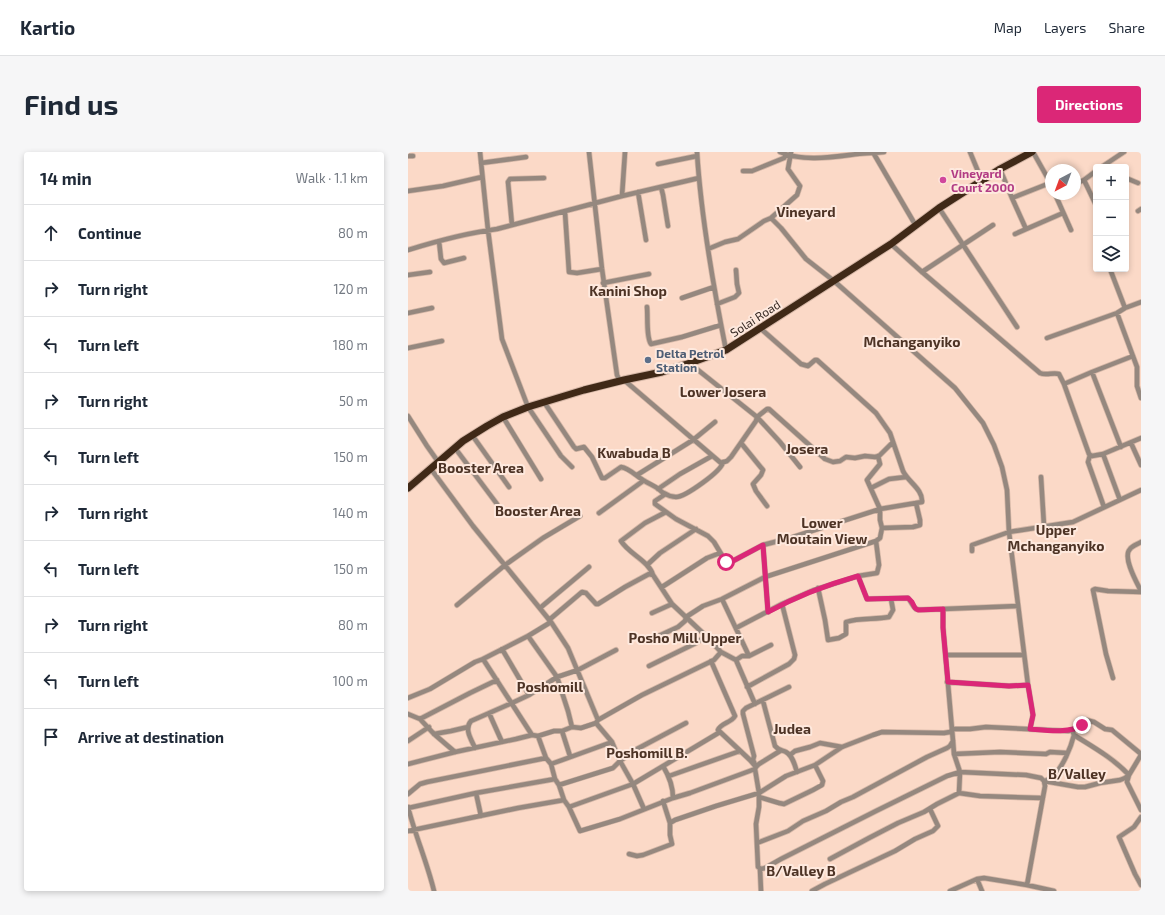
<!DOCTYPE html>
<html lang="en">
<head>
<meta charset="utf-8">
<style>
	body { margin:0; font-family:"Exo 2",sans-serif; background:#f6f6f7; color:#1f2937 }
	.controls { position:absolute; right:12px; top:12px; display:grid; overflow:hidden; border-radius:4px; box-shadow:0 2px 6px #0003 }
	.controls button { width:36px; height:36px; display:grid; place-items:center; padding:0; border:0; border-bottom:1px solid #e0e1e3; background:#fff; color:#1f2937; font:20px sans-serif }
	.compass { position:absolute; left:637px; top:12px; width:36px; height:36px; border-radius:50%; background:#fff; box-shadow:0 2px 6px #0003; rotate:221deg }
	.stop { position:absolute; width:12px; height:12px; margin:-9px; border:3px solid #db2777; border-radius:50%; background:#fff }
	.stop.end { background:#db2777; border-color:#fff; box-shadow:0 1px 4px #0008 }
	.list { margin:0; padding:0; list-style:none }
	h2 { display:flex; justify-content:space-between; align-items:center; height:52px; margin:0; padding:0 16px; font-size:17px }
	h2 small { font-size:13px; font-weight:400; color:#747a83 }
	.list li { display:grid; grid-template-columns:26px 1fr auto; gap:12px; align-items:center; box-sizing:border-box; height:56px; padding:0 16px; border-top:1px solid #e0e1e3 }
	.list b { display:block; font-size:15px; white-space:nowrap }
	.list em { font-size:13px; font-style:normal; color:#747a83 }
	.icon { flex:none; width:22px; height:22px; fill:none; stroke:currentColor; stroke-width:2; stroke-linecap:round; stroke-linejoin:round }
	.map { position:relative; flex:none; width:733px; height:739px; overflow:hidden; border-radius:4px }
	header { display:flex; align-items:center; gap:24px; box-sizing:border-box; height:56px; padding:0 20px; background:#fff; border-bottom:1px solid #e0e1e3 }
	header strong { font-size:19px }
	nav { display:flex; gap:22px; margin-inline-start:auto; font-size:14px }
	.intro { display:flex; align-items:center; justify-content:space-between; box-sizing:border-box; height:96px; padding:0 24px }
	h1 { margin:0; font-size:28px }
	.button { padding:10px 18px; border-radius:4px; background:#db2777; color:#fff; font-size:14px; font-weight:700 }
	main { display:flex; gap:24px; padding:0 24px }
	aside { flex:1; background:#fff; border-radius:4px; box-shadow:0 2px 6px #0003 }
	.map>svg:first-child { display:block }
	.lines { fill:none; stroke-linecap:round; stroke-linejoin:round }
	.minor-casing { stroke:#d4b6a6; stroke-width:6 }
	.highway-casing { stroke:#d4b6a6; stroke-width:9 }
	.minor { stroke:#95887f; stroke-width:4.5 }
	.highway { stroke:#402917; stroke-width:7 }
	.route { stroke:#db2777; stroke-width:5 }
	.hotel-dot { fill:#d1479c; stroke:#fee9de; stroke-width:1.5 }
	.service-dot { fill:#5c6f8a; stroke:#fee9de; stroke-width:1.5 }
	.labels { text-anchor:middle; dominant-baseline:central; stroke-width:4; stroke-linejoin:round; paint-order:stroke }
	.hotel-label { font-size:12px; font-weight:bold; fill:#b23c85; stroke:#fee9de; text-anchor:start }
	.street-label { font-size:12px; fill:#372a24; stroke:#fee9de }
	.service-label { font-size:12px; font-weight:bold; fill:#4e5e75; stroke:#fee9de; text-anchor:start }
	.quarter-label { font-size:14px; font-weight:bold; fill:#4d3325; stroke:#fee9de }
</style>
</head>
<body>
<header>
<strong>Kartio</strong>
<nav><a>Map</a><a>Layers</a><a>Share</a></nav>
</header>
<div class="intro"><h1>Find us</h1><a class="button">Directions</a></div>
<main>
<aside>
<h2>14 min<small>Walk · 1.1 km</small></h2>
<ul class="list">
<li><svg class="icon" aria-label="ahead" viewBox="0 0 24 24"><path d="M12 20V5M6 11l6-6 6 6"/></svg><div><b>Continue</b></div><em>80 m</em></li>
<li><svg class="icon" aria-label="right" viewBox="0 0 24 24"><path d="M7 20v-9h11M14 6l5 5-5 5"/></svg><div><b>Turn right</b></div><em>120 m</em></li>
<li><svg class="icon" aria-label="left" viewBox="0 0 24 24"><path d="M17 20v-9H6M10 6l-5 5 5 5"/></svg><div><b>Turn left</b></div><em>180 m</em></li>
<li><svg class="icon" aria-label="right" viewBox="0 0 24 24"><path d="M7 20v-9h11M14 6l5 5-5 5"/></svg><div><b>Turn right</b></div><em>50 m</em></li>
<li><svg class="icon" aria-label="left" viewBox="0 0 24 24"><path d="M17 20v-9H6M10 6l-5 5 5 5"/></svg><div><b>Turn left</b></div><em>150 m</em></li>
<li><svg class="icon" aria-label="right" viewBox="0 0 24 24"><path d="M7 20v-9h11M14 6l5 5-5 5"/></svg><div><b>Turn right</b></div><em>140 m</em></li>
<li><svg class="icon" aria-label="left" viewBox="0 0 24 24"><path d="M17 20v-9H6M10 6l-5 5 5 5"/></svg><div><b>Turn left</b></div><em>150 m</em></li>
<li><svg class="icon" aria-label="right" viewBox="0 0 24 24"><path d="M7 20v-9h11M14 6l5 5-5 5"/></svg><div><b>Turn right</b></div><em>80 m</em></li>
<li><svg class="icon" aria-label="left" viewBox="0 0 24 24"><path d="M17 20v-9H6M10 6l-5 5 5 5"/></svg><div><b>Turn left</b></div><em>100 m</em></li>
<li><svg class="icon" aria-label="arrive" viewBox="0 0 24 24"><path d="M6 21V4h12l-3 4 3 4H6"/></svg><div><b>Arrive at destination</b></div></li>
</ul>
</aside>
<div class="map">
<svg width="733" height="739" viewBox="0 0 733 739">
	<rect width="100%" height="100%" fill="#fbd9c7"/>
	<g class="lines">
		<!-- minor casing -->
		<g class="minor-casing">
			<path id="minor" d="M72 0 80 78 94 187 120 255 153 304 164 315
				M181 0 194 117 209 223 212 229
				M289 0C293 66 305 133 318 198
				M372 0C394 10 425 5 449 2 458 1 467 1 476 0
				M562 0 574 29
				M625 0 643 32
				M466 2 508 74
				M0 4H5
				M73 11 118 5
				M250 12 289 4
				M695 14 716 0
				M592 17 604 46 642 31
				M335 19H344L376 6 378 3
				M718 26 730 31
				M676 28 688 19
				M667 32 676 28 688 53
				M253 35 255 43 260 74
				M0 39 35 34 74 25
				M230 40 238 88
				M647 42 663 78
				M214 44 217 0
				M604 46 618 77
				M531 56 609 175
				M730 59 733 57
				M157 60 161 120 169 121 194 117
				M363 66 389 43 392 34 380 17 383 0
				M104 73 100 30 102 27 136 26
				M607 82 655 61
				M31 89 33 107 36 111 56 106
				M483 92 514 120 632 221C638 224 645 220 651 222L656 232 681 302 684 304 695 302 712 348
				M300 97 317 90 330 87 356 69 363 66 373 76 398 107 426 129 547 236 575 271 586 293 594 315 599 338 601 380 620 533 625 563 622 577
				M0 98C29 89 59 81 89 77L214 44 291 26
				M702 117 717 156
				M514 120 585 73
				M0 123 22 120
				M195 131 241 122
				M274 146 306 135
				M309 152 327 145 331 141 329 132 328 118
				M239 155C240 165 238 185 243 192L274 185 313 173
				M0 161 24 156
				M709 161 729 215V234L733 246
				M639 186 709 161 717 156 733 150
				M0 196 34 189
				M282 211 290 218 349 265 372 290 392 315
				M684 220 713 295
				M216 228 313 311 319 309 323 305 348 269 349 265 359 257H361L417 307 425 310 432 309 438 305 447 306 457 304 467 305 471 304 485 290
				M656 232 684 220 725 204
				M136 250 166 295 168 297 176 295 184 305 194 326H197L213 315C221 316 228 324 235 328 242 333 252 335 256 343L247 349V352L268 367 300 384 306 390 318 410H323L355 393 382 386 472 357 459 328 472 312 470 304
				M0 264 19 294 31 311
				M95 265 133 327
				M64 283 101 335
				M333 291 355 318 353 323 345 332 348 339 359 354
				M723 291 733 313
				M47 296 89 352
				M695 302 733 286
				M682 303 680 310 696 355
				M23 317 65 374 143 470 160 496 190 568
				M229 323 285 288 307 270
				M633 325 636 374
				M463 336 481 327 498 325
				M250 337 272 322 304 304
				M256 341C259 343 264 345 268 345 277 345 314 319 315 310
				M191 361 235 329
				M474 376 505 375 512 373V368L508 351
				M733 390C730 392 724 394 722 397 714 405 729 431 733 439
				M355 393 360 460
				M564 399V393L601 380 665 370 733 338
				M239 413 252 401 288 377
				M245 423C241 409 221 402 213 389L237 371 258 360
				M254 435 299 406 312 401
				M410 436 417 468 420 488 431 486 438 482V470C452 465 467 468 481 465L485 458 483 447
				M314 447 341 504
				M49 453 97 413 135 386 172 364
				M132 456 181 415
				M535 457 610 454
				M244 461 264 452
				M141 468 174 440 178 441 188 452H190L217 435 241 422 245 423 264 452 298 484 313 500 328 508 347 552
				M328 476 374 452 406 438 450 424 469 421 471 413 468 389
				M120 484 149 525 160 559 164 575
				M244 487 270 475 277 469 278 465 295 454 314 447 357 425 468 389 472 386 474 376 472 368V357L514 350C515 337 500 330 495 319L482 281 468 261 409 208H407L400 214 393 212 352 176
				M94 497 121 543
				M538 503H616
				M75 507 120 484 143 470
				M328 508 334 504H341L363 493
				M303 509 327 564C323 571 313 571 310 578L342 608 348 615 347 617 351 641V655L348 672 350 715 353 717 357 716 373 707 468 659 539 624 552 620 618 623 633 626 636 629 670 635H677L692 631 712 628 717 626 721 623 733 603
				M241 514 288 491 298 484
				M705 526 698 502 685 438 687 437 700 439 733 440
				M539 530 601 534 620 533
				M339 535 381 512 386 507 387 503 374 452
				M0 546 22 537 67 510 75 507 124 583
				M355 549 367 594C371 599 374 598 378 600 385 604 387 614 389 620
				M81 561 94 590
				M0 562 12 567 26 582 47 600
				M12 567 62 541 89 528
				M188 571 204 590 212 609 225 632 236 657
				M664 578 670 576 678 568 686 570 697 577 704 578 733 602
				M154 579 162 604
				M26 582 43 579 60 575
				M666 583C685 595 705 606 721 623L719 630 733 658
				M130 584 138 606 143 612 147 627 151 633 156 648 161 655 172 679 212 667 265 646 282 641 347 617
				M0 589 21 575
				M67 596C63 587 56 577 63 569L104 551 121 543 149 525 170 518 208 498
				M372 599 351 612 348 615 345 608 346 604 335 562V559L338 556 381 535
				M546 602 592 600 638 602 642 600 659 601
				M382 603 387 599 402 595 412 591 434 595
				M0 612 47 600 108 587 124 583 130 584 146 579H154L164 575 173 576 188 571 190 568 234 543 306 508 313 500
				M143 612 204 590
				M255 614C261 624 265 634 265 646
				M261 624 332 599
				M151 633 205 616 212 609 229 597 278 571
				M68 641 147 627
				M551 641 572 644 634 646
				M0 642 12 632 19 630 138 606
				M351 645 371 651 376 652 405 638 414 633 415 629 407 613
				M0 655C7 683 19 710 26 739
				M161 655 225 632 312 580
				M0 656 68 641 73 664
				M733 665 726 675 711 685 727 722 733 733
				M262 671 267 668 308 654 351 641 378 624 407 613 434 595 465 583 474 580 536 581 542 580 545 577H562L578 575 660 579 664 578 666 583C663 595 655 615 645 624 643 626 639 628 637 629
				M0 679 110 656 156 648
				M349 691 380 679 395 669 418 659 433 650 445 645 519 605 539 596 542 594 545 589
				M221 702 229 704 235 703 264 692 262 683V671L255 649
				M422 707 461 686 490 671 516 660 529 652 551 641 552 620 546 602 545 589 535 475V457C529 457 512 459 508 457 504 454 503 449 500 446L459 447 450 424
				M352 717 353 739
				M569 727 574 739
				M619 733 637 634 636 629
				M404 739 417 732 487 699 507 687 525 679 530 674 522 657
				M542 739 569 727 576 726 619 733 646 739"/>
		</g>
		<!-- highway casing -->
		<g class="highway-casing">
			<path id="highway" d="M0 336 55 289 79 274 95 265 120 255 176 238 216 228 254 220 282 211 318 198 483 92 531 56 592 17 624 0"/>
		</g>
		<!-- minor -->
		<use href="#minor" class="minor"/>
		<!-- highway -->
		<use href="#highway" class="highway"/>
	</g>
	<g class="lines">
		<!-- route -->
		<path class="route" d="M318 410H323L355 393 360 460C389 444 418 433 450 424L459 447 500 446 504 450 507 456 510 458 535 457V476L540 530 601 534 620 533 625 563 622 577C635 578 663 582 674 573"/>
	</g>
	<!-- markers -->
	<circle class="hotel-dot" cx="535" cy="28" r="4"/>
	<circle class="service-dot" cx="240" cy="208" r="4"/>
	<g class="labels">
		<!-- hotel labels -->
		<g class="hotel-label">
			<text x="543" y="21">Vineyard<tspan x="543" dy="14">Court 2000</tspan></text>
		</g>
		<!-- street labels -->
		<g class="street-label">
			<text transform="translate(347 166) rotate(-33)">Solai Road</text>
		</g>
		<!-- service labels -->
		<g class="service-label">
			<text x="248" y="201">Delta Petrol<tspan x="248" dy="14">Station</tspan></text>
		</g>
		<!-- quarter labels -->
		<g class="quarter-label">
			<text x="398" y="59">Vineyard</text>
			<text x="220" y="138">Kanini Shop</text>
			<text x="504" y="189">Mchanganyiko</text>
			<text x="315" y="239">Lower Josera</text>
			<text x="399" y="296">Josera</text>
			<text x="226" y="300">Kwabuda B</text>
			<text x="73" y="315">Booster Area</text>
			<text x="130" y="358">Booster Area</text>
			<text x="414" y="370">Lower<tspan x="414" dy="16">Moutain View</tspan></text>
			<text x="648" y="377">Upper<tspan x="648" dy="16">Mchanganyiko</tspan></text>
			<text x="277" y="485">Posho Mill Upper</text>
			<text x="142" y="534">Poshomill</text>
			<text x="384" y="576">Judea</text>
			<text x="239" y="600">Poshomill B.</text>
			<text x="669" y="621">B/Valley</text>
			<text x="393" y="718">B/Valley B</text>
		</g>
	</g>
</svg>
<div class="controls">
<button>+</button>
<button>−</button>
<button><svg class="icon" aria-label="layers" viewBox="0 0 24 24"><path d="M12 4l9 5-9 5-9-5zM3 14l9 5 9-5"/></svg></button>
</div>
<svg class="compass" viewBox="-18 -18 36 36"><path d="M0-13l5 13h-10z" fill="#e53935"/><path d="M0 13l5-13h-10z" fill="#747a83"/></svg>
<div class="stop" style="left:318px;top:410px"></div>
<div class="stop end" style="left:674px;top:573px"></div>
</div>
</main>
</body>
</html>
